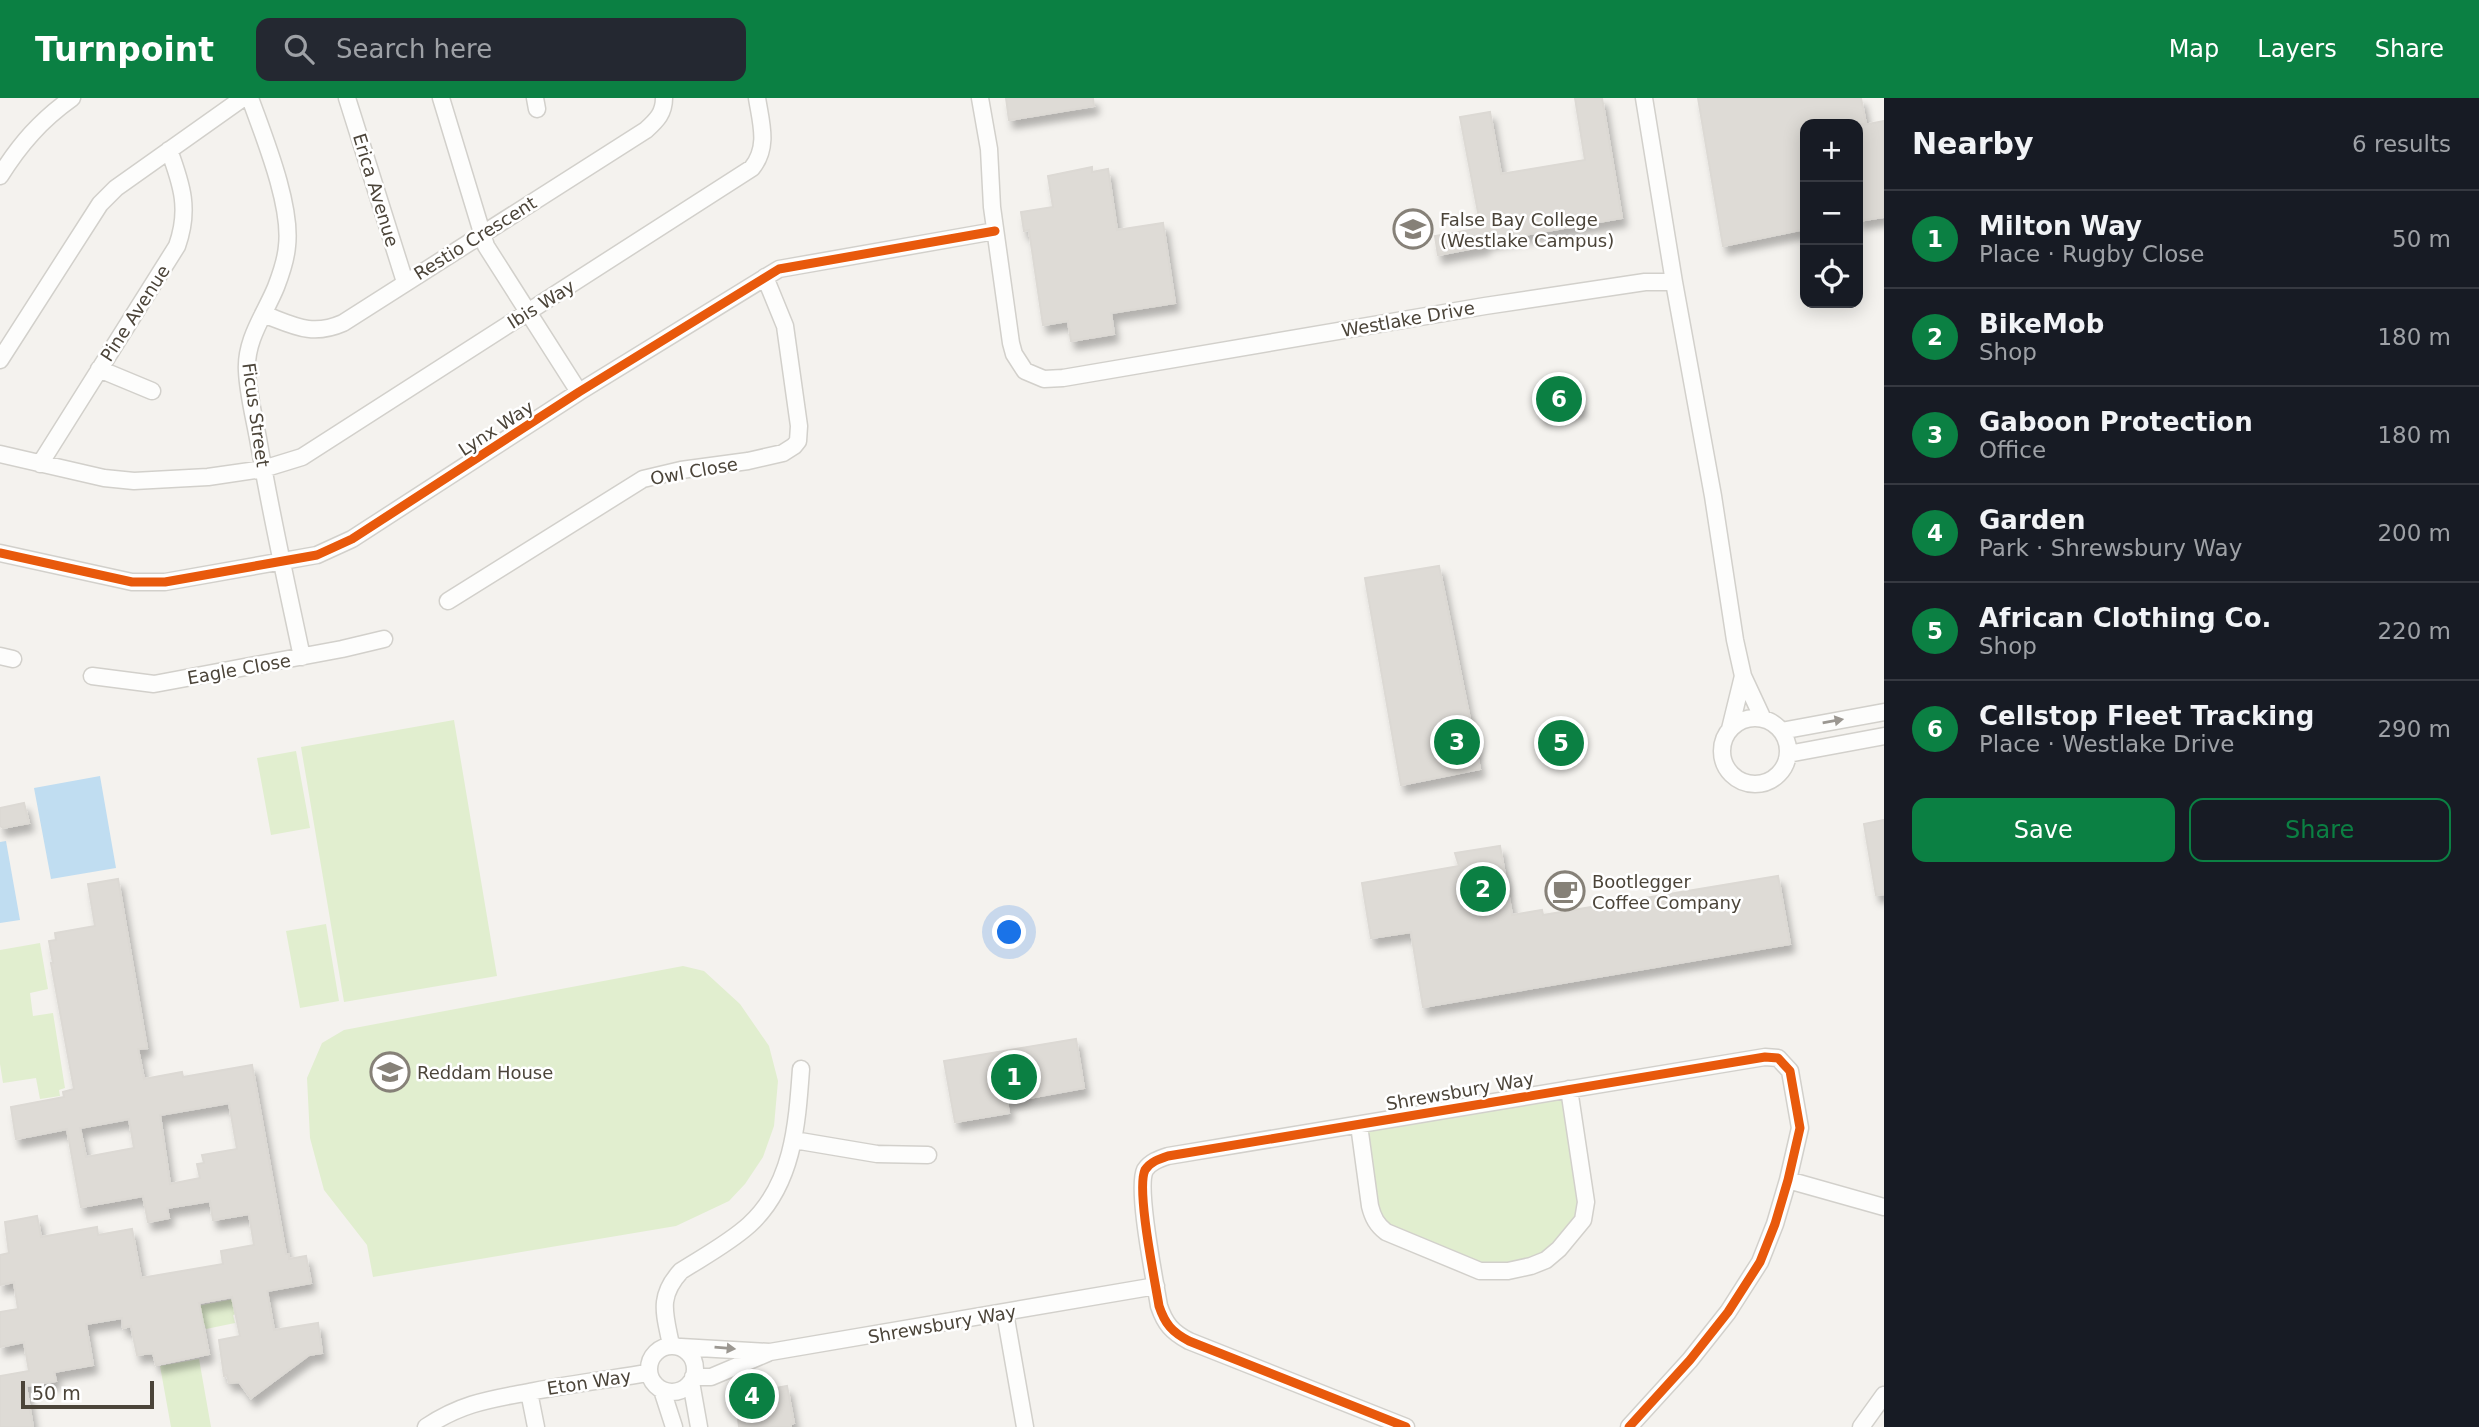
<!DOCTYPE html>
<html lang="en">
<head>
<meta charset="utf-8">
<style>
	body { margin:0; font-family:"DejaVu Sans",sans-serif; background:#242831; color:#f1f3f6 }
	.controls { position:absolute; right:21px; top:21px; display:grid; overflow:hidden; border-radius:14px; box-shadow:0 4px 18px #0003 }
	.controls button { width:63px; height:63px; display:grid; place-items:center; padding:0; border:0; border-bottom:2px solid #363941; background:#171b24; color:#f1f3f6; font:35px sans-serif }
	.scale { position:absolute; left:21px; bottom:18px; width:133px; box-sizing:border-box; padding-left:7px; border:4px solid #4b4439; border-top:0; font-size:19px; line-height:24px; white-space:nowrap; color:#4b4439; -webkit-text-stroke:5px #fff; paint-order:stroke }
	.you { position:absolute; left:1010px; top:835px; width:24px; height:24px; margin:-18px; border:5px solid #fff; border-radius:50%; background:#1a73e8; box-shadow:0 0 0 10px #1a73e833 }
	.badge { display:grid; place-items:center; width:46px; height:46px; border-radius:50%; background:#0b8043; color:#fff; font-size:23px; font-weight:700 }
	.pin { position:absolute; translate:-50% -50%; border:4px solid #fff; box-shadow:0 2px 7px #0006 }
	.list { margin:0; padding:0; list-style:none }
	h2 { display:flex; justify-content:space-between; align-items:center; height:91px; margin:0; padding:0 28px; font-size:30px }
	h2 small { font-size:23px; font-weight:400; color:#9ea1a6 }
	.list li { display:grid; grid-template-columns:46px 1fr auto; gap:21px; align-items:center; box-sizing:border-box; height:98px; padding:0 28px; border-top:2px solid #363941 }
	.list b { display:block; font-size:26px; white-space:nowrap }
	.list p { margin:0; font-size:23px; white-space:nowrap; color:#9ea1a6 }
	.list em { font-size:23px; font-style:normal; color:#9ea1a6 }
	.actions { display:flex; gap:14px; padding:21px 28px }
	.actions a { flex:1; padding:16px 0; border:2px solid #0b8043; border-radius:14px; text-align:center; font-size:24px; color:#0b8043 }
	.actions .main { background:#0b8043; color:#fff }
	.icon { flex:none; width:38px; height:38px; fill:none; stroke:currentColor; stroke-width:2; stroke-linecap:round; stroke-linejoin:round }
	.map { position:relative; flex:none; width:1884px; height:1329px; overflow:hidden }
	header { display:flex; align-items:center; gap:42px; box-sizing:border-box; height:98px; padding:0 35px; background:#0b8043; color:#fff }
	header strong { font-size:33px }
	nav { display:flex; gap:38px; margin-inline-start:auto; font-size:24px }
	.search { width:490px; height:63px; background:#242831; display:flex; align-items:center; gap:18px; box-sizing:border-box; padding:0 24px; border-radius:14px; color:#9ea1a6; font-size:26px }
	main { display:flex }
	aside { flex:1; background:#171b24 }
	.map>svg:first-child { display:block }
	.green { fill:#e1eecf }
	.water { fill:#c0ddf1 }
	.building { fill:#dedbd6; stroke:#dcd9d4; stroke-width:2; fill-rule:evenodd; filter:url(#shadow) }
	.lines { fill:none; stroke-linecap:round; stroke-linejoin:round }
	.street-casing { stroke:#d2d0cb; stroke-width:19 }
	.street { stroke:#fdfdfc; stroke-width:16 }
	.cycleway-casing { stroke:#fff; stroke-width:13 }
	.cycleway { stroke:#e8590c; stroke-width:9 }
	.oneway { fill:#9b9791 }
	.labels { text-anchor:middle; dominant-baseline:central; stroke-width:5; stroke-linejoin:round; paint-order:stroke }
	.street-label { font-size:18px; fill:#4b4439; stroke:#fff }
	.poi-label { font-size:18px; fill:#4b4439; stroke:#fff; text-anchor:start }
</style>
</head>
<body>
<header>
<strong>Turnpoint</strong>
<div class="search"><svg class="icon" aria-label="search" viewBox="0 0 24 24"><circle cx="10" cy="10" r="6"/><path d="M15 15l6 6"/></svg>Search here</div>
<nav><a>Map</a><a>Layers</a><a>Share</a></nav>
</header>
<main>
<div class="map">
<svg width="1884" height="1329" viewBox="0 0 1884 1329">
	<defs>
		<filter id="shadow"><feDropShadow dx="4.5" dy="8" stdDeviation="3.5" flood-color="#0004"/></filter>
	</defs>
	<rect width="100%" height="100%" fill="#f4f2ee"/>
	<!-- green -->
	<path class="green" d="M454 622 497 878 344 904 301 649Z
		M296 653 310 730 271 737 257 660Z
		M326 826 339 903 300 910 286 833Z
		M40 845 48 891 30 895 33 918 53 915 65 990 59 992 60 998 40 1001 36 980 3 985 0 966V852Z
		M683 868 704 873 740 906 769 948 778 983 774 1028 763 1059 745 1086 729 1103 676 1128 373 1179 367 1147 324 1092 310 1040 307 980 322 945 344 932Z
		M1569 991 1586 1104 1559 1151 1492 1174 1380 1130 1359 1027Z
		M239 1200 241 1215 233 1217 235 1225 206 1231 205 1227 187 1231 156 1216Z
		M199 1261 211 1329H171L160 1268Z
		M764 1284 763 1293H765L768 1308 765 1309 767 1316 753 1318 751 1310 735 1312 734 1303 747 1286Z"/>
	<!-- water -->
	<path class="water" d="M100 678 116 770 51 781 34 690Z
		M6 743 20 822 0 825V744Z"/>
	<!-- building -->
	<path class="building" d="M1006 0H1093L1094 8 1009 22Z
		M1575 0H1602L1622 120 1484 144 1485 148 1438 157 1435 138 1481 130 1460 19 1490 14 1501 76 1585 62Z
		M1698 0H1861L1866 26H1805V131L1723 148Z
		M1884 23V119L1858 123V28Z
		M1092 69V74L1108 71 1117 132 1163 125 1175 205 1111 215 1114 236 1071 243 1068 223 1043 227 1029 132 1024 133 1021 114 1053 109 1048 78Z
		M1577 286 1582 312 1542 318 1538 290Z
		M1439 468 1480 671 1401 687 1365 480Z
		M24 705 29 725 3 730 0 728V710Z
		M1884 722V796L1876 797 1864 726Z
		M1500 748 1512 817 1542 812 1543 817 1778 778 1790 846 1423 909 1411 834 1371 840 1362 785 1459 768 1455 755Z
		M118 781 147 950 138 951 144 981 182 974 183 979 252 967 286 1156H289V1161L306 1158 311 1185 267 1193 274 1232 318 1225 322 1255 309 1257 251 1300 239 1284 229 1285 227 1277 224 1278 219 1242 240 1238 232 1199 199 1205 209 1256 156 1267 153 1255 137 1257 131 1228 123 1230 122 1220 86 1226 93 1267 54 1274 56 1283 26 1288 33 1329H0V1278L29 1273 24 1244 0 1249V1214L18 1211 14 1184 0 1187V1157L9 1155 5 1124 37 1118 41 1139 97 1129 98 1137 132 1131 141 1180 223 1166 221 1153 254 1147 249 1116 213 1122 210 1103 167 1110 169 1120 148 1124 143 1098 81 1109 67 1031 16 1041 11 1009 64 999 63 994 74 991 51 865H53L49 843 56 842 55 835 95 828 88 786ZM229 1005 237 1051 202 1057 204 1065 197 1066 200 1080 170 1086 160 1017ZM129 1021 134 1050 86 1059 80 1030Z
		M1076 941 1084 990 1007 1004 1009 1015 955 1024 944 963Z
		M787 1288 794 1325 791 1326V1329H739L738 1320 767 1316 765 1308 773 1307 770 1291Z"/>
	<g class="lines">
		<!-- street casing -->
		<g class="street-casing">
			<path id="street" d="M250 0C264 39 292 107 287 148 286 162 281 176 276 189 265 216 245 242 247 273 248 297 255 322 259 346 271 417 287 488 302 559
				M347 0 405 184
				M441 0 486 148 579 294
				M535 0 537 11
				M980 0 989 51 992 109 1011 245 1014 256 1025 273 1044 281 1063 280 1485 208 1645 184H1674
				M1644 0 1674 184 1713 398 1735 542 1743 578 1763 621
				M0 78C20 46 41 22 72 0
				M263 216C293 227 311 239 343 225L646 32C657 22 664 15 664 0
				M0 262 100 106 116 90 243 0
				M99 271 152 293
				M0 356 104 380 134 383 208 379 263 371 302 359 752 70C769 49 761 25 757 0
				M40 366 177 148C190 112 182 87 169 52
				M0 455 132 484H165L317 457 352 441 579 294 779 171 995 133
				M448 503 643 381 681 372 748 363 783 355 794 348 798 343 799 328 785 228 765 179
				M0 558 13 561
				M92 578 154 586 342 551 384 541
				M1722 653a33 33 0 1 1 66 0a33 33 0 1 1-66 0Z
				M1730 631 1743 578
				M1781 633 1884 614
				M1788 656 1884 638
				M1359 1027 1370 1108C1373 1120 1377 1127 1386 1134L1480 1173H1508L1531 1168 1546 1162 1559 1151 1583 1122 1586 1104 1569 991
				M794 1042 877 1056 928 1057
				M1788 1082 1884 1109
				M1005 1215 1025 1329
				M671 1247C665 1216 657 1199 681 1173 703 1159 729 1145 749 1127 793 1087 797 1027 801 971
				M649 1271a23 23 0 1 1 46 0a23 23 0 1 1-46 0Z
				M681 1249 770 1254 1156 1188
				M693 1279H711L768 1255
				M691 1284 699 1329
				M662 1292 674 1329
				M529 1294 536 1329
				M426 1329C463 1304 493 1301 534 1293 572 1286 610 1281 648 1275
				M1406 1329 1189 1243C1172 1234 1165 1226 1159 1208 1155 1183 1136 1091 1145 1072 1150 1064 1159 1061 1168 1058L1765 959 1778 960 1790 973 1800 1030 1788 1082 1775 1126 1760 1164 1728 1214 1690 1262 1629 1329
				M1861 1329 1884 1297"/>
		</g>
		<!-- street -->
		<use href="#street" class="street"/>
		<!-- cycleway casing -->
		<g class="cycleway-casing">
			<path id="cycleway" d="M0 455 132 484H165L317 457 352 441 579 294 779 171 995 133
				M1406 1329 1189 1243C1172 1234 1165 1226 1159 1208 1155 1183 1136 1091 1145 1072 1150 1064 1159 1061 1168 1058L1765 959 1778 960 1790 973 1800 1030 1788 1082 1775 1126 1760 1164 1728 1214 1690 1262 1629 1329"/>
		</g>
		<!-- cycleway -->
		<use href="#cycleway" class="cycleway"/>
	</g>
	<!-- one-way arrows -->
	<defs><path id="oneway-solid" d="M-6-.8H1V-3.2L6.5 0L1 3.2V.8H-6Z" transform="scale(1.75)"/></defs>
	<g class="oneway">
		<use href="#oneway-solid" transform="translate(1833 623) rotate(-10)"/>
		<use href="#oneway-solid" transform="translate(725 1250) rotate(5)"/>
	</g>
	<!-- icons -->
	<defs>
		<g id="university-ring" transform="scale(2.0125)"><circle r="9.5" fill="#fff" stroke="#868178" stroke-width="1.5"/><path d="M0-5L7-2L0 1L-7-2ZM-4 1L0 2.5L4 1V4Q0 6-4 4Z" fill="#868178"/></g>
		<g id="cafe-ring" transform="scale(2.0125)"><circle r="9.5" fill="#fff" stroke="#868178" stroke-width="1.5"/><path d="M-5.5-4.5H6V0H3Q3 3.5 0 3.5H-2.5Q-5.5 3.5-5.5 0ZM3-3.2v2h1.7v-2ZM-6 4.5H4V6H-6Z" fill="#868178"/></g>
		<g id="school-ring" transform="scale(2.0125)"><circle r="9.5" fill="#fff" stroke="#868178" stroke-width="1.5"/><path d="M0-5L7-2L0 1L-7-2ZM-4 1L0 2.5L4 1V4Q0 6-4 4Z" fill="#868178"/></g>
	</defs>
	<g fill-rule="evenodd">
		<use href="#university-ring" x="1413" y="131"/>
		<use href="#cafe-ring" x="1565" y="793"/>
		<use href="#school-ring" x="390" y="974"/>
	</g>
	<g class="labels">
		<!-- street labels -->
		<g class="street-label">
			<text transform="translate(376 92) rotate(73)">Erica Avenue</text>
			<text transform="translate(475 140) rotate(-32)">Restio Crescent</text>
			<text transform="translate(541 206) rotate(-32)">Ibis Way</text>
			<text transform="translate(135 215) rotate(-57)">Pine Avenue</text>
			<text transform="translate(1408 221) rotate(-10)">Westlake Drive</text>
			<text transform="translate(256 317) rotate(82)">Ficus Street</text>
			<text transform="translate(496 330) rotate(-33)">Lynx Way</text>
			<text transform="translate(694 373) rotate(-10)">Owl Close</text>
			<text transform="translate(239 571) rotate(-10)">Eagle Close</text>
			<text transform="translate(1460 993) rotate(-10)">Shrewsbury Way</text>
			<text transform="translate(942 1226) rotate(-10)">Shrewsbury Way</text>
			<text transform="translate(589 1284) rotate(-9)">Eton Way</text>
		</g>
		<!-- poi labels -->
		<g class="poi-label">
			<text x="1440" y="121">False Bay College<tspan x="1440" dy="21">(Westlake Campus)</tspan></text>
			<text x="1592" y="783">Bootlegger<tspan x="1592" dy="21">Coffee Company</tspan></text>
			<text x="417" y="974">Reddam House</text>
		</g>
	</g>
</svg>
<div class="controls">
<button>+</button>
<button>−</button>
<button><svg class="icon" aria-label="locate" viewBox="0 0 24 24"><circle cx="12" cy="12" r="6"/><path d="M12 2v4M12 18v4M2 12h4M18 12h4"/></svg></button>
</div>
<div class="scale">50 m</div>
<div class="you"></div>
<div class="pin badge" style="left:1014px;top:979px">1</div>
<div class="pin badge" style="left:1483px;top:791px">2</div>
<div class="pin badge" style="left:1457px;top:644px">3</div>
<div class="pin badge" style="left:752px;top:1298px">4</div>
<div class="pin badge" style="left:1561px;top:645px">5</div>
<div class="pin badge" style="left:1559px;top:301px">6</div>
</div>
<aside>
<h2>Nearby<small>6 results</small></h2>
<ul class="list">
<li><span class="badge">1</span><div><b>Milton Way</b><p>Place · Rugby Close</p></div><em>50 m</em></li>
<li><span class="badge">2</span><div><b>BikeMob</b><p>Shop</p></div><em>180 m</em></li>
<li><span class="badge">3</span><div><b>Gaboon Protection</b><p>Office</p></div><em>180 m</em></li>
<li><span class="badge">4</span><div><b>Garden</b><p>Park · Shrewsbury Way</p></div><em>200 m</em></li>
<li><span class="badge">5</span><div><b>African Clothing Co.</b><p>Shop</p></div><em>220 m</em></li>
<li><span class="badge">6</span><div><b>Cellstop Fleet Tracking</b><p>Place · Westlake Drive</p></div><em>290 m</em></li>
</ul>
<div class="actions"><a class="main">Save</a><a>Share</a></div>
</aside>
</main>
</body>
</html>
